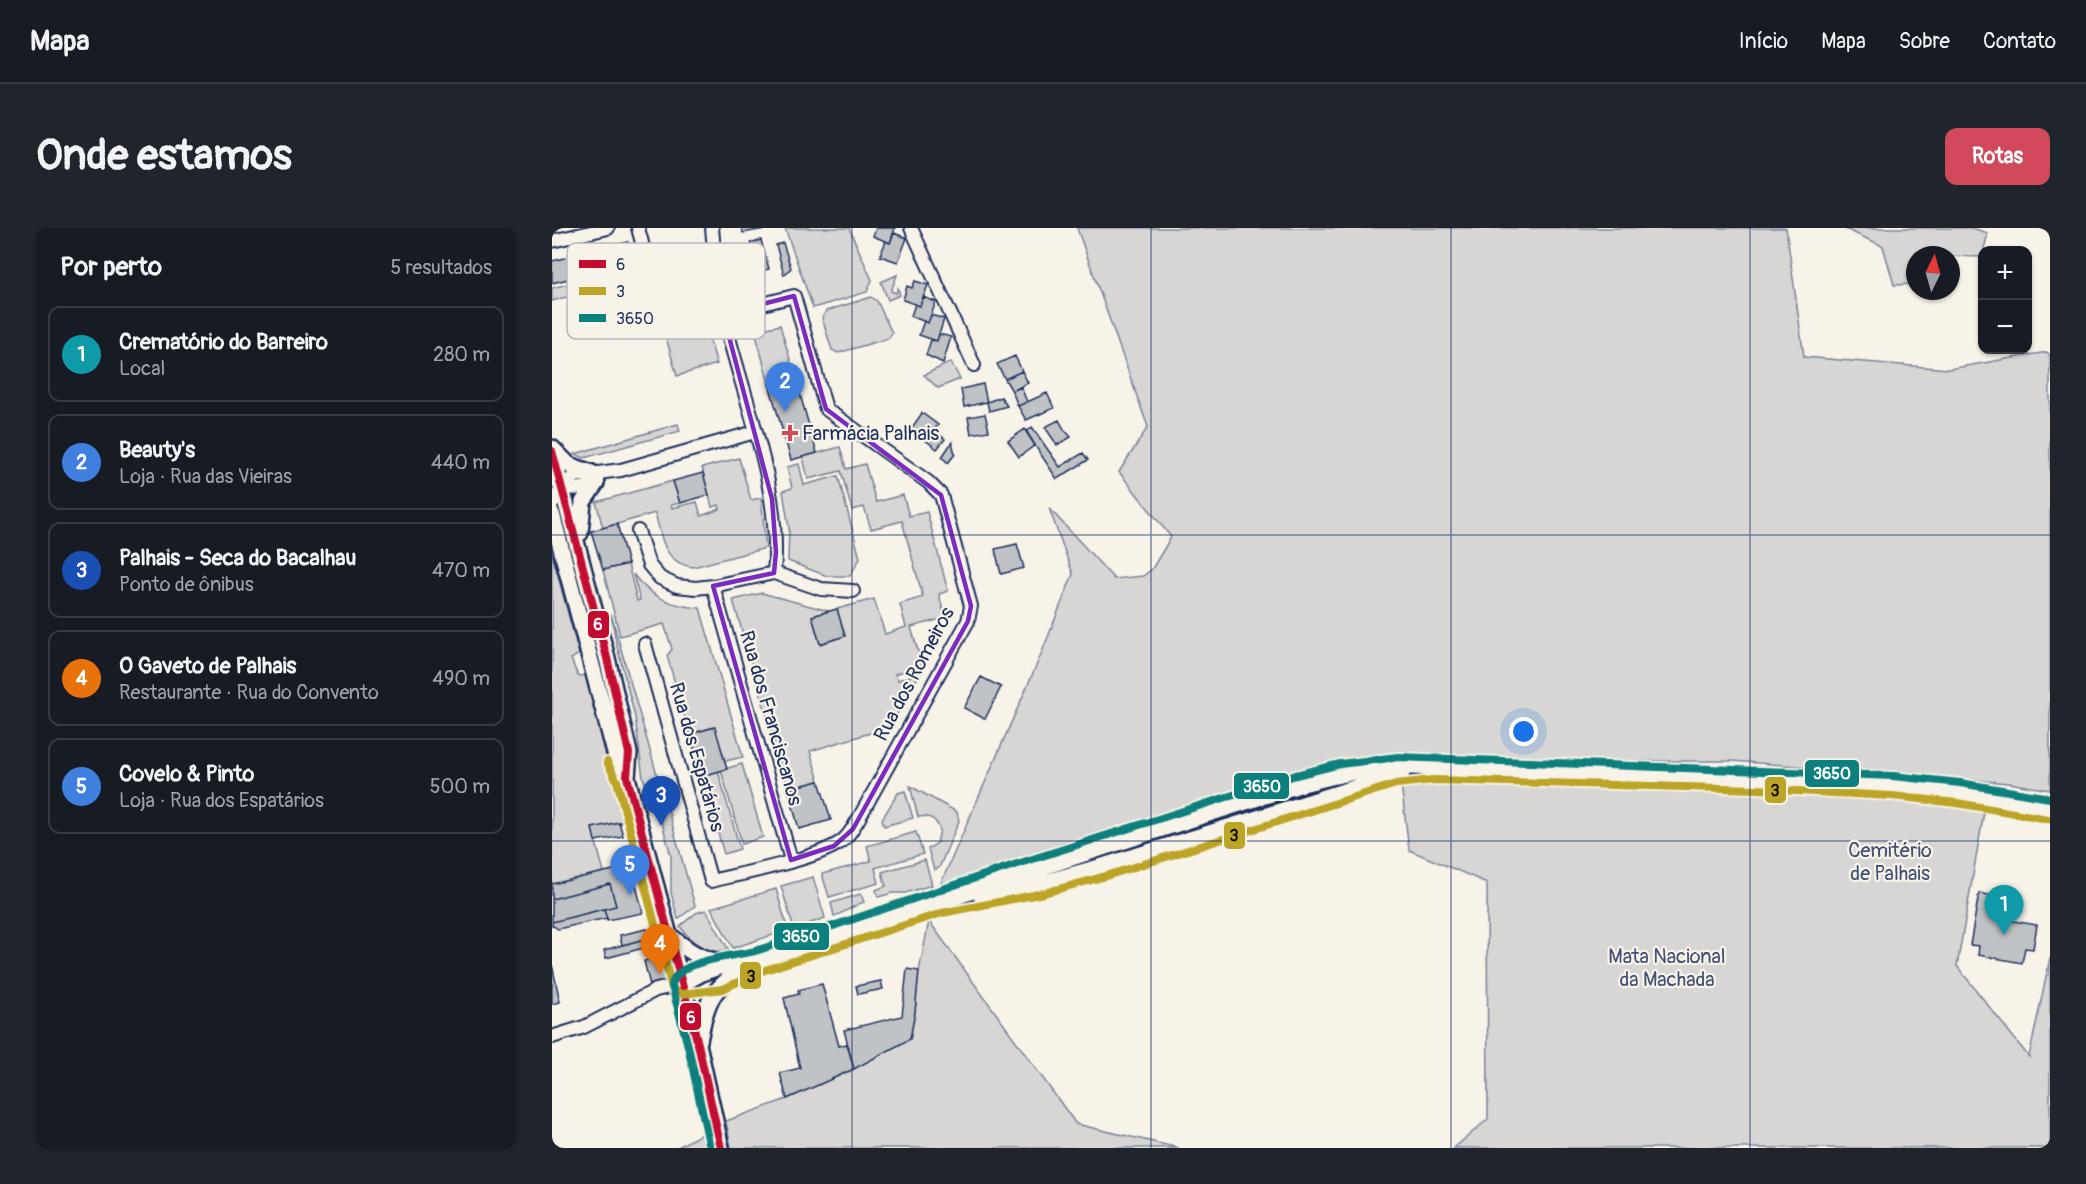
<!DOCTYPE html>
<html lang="pt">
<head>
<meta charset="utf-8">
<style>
	body { margin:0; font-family:Pangolin,sans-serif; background:#20242c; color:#f1f3f6 }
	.controls { position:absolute; right:18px; top:18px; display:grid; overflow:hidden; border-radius:12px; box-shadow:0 2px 4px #0004 }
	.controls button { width:54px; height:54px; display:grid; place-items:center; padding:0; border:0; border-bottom:2px solid #363941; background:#171b24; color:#f1f3f6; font:30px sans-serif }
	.compass { position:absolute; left:1354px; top:18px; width:54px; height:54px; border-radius:50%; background:#171b24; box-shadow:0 2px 4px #0004; rotate:5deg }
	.you { position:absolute; left:972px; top:504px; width:21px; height:21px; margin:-15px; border:4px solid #fff; border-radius:50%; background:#1a73e8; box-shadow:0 0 0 9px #1a73e833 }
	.badge { display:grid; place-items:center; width:39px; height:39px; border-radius:50%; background:#d1495b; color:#fff; font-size:20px; font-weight:700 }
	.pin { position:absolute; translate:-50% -50px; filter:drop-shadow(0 2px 3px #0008) }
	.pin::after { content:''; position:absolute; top:32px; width:21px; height:18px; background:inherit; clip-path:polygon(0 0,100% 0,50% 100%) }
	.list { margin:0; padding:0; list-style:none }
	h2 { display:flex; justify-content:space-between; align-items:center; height:78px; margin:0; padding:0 24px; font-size:26px }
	h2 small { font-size:20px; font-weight:400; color:#9ea1a6 }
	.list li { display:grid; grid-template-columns:39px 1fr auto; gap:18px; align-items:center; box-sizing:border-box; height:96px; margin:0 12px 12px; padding:0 12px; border:2px solid #363941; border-radius:12px }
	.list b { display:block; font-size:22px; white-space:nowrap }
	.list p { margin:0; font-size:20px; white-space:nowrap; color:#9ea1a6 }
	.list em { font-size:20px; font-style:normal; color:#9ea1a6 }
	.map { position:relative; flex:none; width:1498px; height:920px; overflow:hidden; border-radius:12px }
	header { display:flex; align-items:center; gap:36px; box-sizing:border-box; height:84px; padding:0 30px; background:#171b24; border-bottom:2px solid #363941 }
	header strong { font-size:28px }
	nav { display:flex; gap:33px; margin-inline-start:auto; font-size:21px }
	.intro { display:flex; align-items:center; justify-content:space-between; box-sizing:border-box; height:144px; padding:0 36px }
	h1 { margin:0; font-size:42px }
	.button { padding:15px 27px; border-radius:12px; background:#d1495b; color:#fff; font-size:21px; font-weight:700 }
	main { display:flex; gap:36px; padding:0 36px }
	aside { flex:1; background:#171b24; border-radius:12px; box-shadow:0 2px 4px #0004 }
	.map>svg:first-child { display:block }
	.green { fill:#d7d6d4; stroke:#798299; stroke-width:1.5 }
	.building { fill:#c0c3c5; stroke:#1b2f5e; stroke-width:1.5 }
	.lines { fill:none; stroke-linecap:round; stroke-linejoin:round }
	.minor-casing { stroke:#1b2f5e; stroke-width:16 }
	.major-casing { stroke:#1b2f5e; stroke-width:20 }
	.minor { stroke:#f7f3e8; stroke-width:12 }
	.major { stroke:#f7f3e8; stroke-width:15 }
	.bus-1-casing { stroke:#f7f3e8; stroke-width:12 }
	.bus-2-casing { stroke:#f7f3e8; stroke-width:12 }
	.bus-3-casing { stroke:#f7f3e8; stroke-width:12 }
	.bus-1 { stroke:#c30b30; stroke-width:8 }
	.bus-2 { stroke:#bca426; stroke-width:8 }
	.bus-3 { stroke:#0c807e; stroke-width:8 }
	.marked { fill:none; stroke:#7b2cbf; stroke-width:4.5; stroke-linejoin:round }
	.grid { fill:none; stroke:#1b2f5e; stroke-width:1.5; stroke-opacity:0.55 }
	.poi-dot { fill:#d1495b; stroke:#f7f3e8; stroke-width:2 }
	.labels { text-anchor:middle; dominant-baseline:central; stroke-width:4.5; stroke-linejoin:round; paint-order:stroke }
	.poi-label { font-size:20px; fill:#1b2f5e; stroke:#f7f3e8; text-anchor:start }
	.street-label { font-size:20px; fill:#1b2f5e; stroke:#f7f3e8 }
	.park-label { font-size:20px; fill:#415076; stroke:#f7f3e8 }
	.key { fill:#f7f3e8; stroke:#b5b8bf; stroke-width:1.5 }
	.key-label { font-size:16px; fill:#1b2f5e }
	.line-badge { stroke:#f7f3e8; stroke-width:2 }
	.badge-label { font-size:16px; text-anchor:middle; font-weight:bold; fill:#fff }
	.pale-badge-label { font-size:16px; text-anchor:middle; font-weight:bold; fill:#111 }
</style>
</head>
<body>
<header>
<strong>Mapa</strong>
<nav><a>Início</a><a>Mapa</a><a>Sobre</a><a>Contato</a></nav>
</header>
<div class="intro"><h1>Onde estamos</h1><a class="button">Rotas</a></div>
<main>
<aside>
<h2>Por perto<small>5 resultados</small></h2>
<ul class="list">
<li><span class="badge" style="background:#0f9aa8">1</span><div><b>Crematório do Barreiro</b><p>Local</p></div><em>280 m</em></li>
<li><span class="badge" style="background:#3f7fe0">2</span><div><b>Beauty's</b><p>Loja · Rua das Vieiras</p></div><em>440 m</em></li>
<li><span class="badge" style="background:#1a4fb4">3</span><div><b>Palhais - Seca do Bacalhau</b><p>Ponto de ônibus</p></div><em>470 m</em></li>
<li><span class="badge" style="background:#e8710a">4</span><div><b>O Gaveto de Palhais</b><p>Restaurante · Rua do Convento</p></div><em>490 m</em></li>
<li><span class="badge" style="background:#3f7fe0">5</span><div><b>Covelo &amp; Pinto</b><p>Loja · Rua dos Espatários</p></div><em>500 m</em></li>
</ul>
</aside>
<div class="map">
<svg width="1498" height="920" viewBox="0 0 1498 920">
	<rect width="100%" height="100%" fill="#f7f3e8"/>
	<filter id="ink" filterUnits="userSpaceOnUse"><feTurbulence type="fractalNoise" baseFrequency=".0167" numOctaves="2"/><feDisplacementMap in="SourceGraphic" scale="12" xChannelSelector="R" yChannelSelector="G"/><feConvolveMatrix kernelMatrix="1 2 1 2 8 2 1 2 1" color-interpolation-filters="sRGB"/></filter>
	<g filter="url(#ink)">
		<!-- green -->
		<path class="green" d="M233 0H297L320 52 315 64 261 80Z
			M525 0H1234L1252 129 1397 141 1495 124 1498 127V562L1457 555 1180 533H811L403 660 389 655 488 429 521 346 497 280 562 351 591 348 600 341 619 309 567 244 596 199Z
			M1291 0H1420L1436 5 1430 29 1363 27V56L1342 57 1331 18Z
			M82 40 85 49 0 73V60Z
			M345 47 339 63 344 65 346 60 348 67 336 72 329 54Z
			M144 67 165 136 125 148 105 78Z
			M319 69 325 73 340 105 337 110 286 125 280 122 270 90 274 83Z
			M228 97 243 149 217 156 203 103Z
			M399 134 408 151 386 160 372 147Z
			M126 196 128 203 32 230 23 226Z
			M288 219 294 241 313 236 324 274 351 267 357 288 375 284 396 363 387 366 393 390 359 399 370 437 343 446 346 452 368 445 338 499 258 523 267 553 236 561 181 372 210 365 277 383 260 388 268 415 293 408 285 381 322 371 333 406 354 399 348 376 371 369 350 293 319 301 312 279 300 282 289 243 256 251 251 229Z
			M187 230 199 272 209 270 214 320 141 339C111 335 110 310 103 285L51 300 44 274 121 253 128 275 119 277 120 280 145 274 149 288 168 281 167 277 160 279 150 240Z
			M247 236 252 257 286 248 308 330 298 348H275L236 333 237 300 231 263 240 260 235 239Z
			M0 326 27 426 19 431 26 448 35 447 73 593 40 600 52 644 0 656Z
			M76 336 85 373 88 372 81 346C98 369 120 378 148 380L191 529 173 533 162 499 138 506 115 428 120 421 112 396 68 408 51 342Z
			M59 386 111 568 100 571 91 550 83 489 64 414Z
			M190 536 211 609 190 616 169 542Z
			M166 543 188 621 172 626 150 548Z
			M849 555 1278 563 1313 565 1432 584 1405 738 1477 829 1498 730V920H902L936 891 935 655 857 622Z
			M358 558 405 584 407 593 387 640 382 642 376 621 385 615 388 602C384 591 378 587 366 589Z
			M353 563 361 590 332 598 330 591 346 565Z
			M115 578 143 678 126 691 119 665V628L106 580Z
			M364 604 371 626 323 640 327 655 277 669 270 646 319 633 315 618Z
			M373 632 380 657 353 665H340L326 669 324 662 334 658 330 644Z
			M261 649 273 690 242 701 229 658Z
			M224 661 236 702 181 720 159 680Z
			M309 666 312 674C302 677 294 684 282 688L279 675Z
			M154 682 176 721C157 730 138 713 128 698L144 685Z
			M377 693 524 896 627 920H179L174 893 235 871 301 841 358 811 363 784 367 743Z
			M151 905 157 920H124Z"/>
		<!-- building -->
		<path class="building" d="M190 0H212L213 1 191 5Z
			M324 0H343L338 15 321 8Z
			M342 5 355 10 346 34 328 28 334 13 338 15Z
			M209 12 217 41 196 46 191 26 201 23 198 15Z
			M76 14 81 35 0 55V33Z
			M231 15 239 40 232 47 224 17Z
			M363 53 376 57 368 78 351 72 355 58 360 60Z
			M371 69 384 74 376 95 359 88 363 76 368 78Z
			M379 87 392 91 385 113 367 107 372 93 376 95Z
			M387 106 399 109 391 135 374 127 379 112 385 113Z
			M463 128 470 143 453 151 445 136Z
			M470 143 476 155 460 163 453 151Z
			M243 149 265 225 239 232 217 156Z
			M431 156 435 174 412 179 409 161Z
			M469 159 475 174 466 178 460 163Z
			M495 165 502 180 474 192 466 178Z
			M449 169 455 178 437 183 435 174Z
			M370 185 386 197 382 202 393 211 385 221 359 201Z
			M433 186 437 203 419 206 416 189Z
			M507 192 512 201 519 209 505 217 493 199Z
			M480 199 508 239 531 225 536 232 505 251 474 204Z
			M473 201 483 217 467 229 456 213Z
			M400 214 403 226 396 235 390 229Z
			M151 245 157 267 128 275 121 253Z
			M65 296 76 336 51 342 39 303Z
			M465 316 472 340 449 346 443 321Z
			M285 381 293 408 268 416 260 388Z
			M429 449 449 459 433 491 412 480Z
			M163 499 175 541 150 548 138 506Z
			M267 553 279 592 247 601 236 561Z
			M67 594 71 608 43 613 40 600Z
			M79 638 91 685 55 692 52 681 64 678 58 656 0 671V656Z
			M58 656 64 678 0 694V671Z
			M1427 665 1447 669 1444 690 1485 697 1481 721 1473 720 1470 735 1426 727 1427 718 1418 717Z
			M52 681 55 690 6 701 0 697V694Z
			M95 701 97 710 70 717 68 707Z
			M97 710 99 718 54 730 52 722Z
			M114 721 121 752 98 757 92 733 97 732 95 725Z
			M0 736 8 774 0 776Z
			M355 741 367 743 363 784 358 811 302 841 292 802 350 788Z
			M329 753 331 761 306 766 304 758Z
			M270 756 287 818 295 816 302 841 235 871 228 845 248 840 232 770 247 766 246 762Z"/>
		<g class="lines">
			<!-- minor casing -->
			<g class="minor-casing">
				<path id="minor" d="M86 0C104 65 96 66 164 49
					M160 0C163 29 164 58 171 86 191 172 230 256 222 345
					M359 0 422 137
					M0 13 56 0
					M4 254C19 265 31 261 46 254
					M0 277 10 258 23 248 69 242 203 204
					M86 303 97 337 108 350 125 358 144 360 161 358 222 345 269 361 301 363
					M161 358 239 632
					M93 416 159 653C192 645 266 631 290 613 298 607 302 598 307 590L416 393 419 378 389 267 376 254 274 181 242 68 171 86
					M0 809 32 799 104 762 130 756"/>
			</g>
			<!-- major casing -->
			<g class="major-casing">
				<path id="major" d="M0 220 17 237 40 245
					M0 223 55 430 77 525 75 549
					M0 286 64 529 75 549 79 565 146 816 169 920
					M28 305 31 274 44 255
					M429 668 490 655 551 638 850 545
					M115 705C136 723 147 731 175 736
					M130 756 150 745 167 739 203 734 387 675 463 648 747 557C785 547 821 538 861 539L1333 557 1406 565 1498 581
					M147 813C155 768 161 759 200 736"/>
			</g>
			<!-- minor -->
			<use href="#minor" class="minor"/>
			<!-- major -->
			<use href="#major" class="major"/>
			<!-- bus-1 casing -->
			<g class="bus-1-casing">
				<path id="bus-1" d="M0 223 55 430 77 525 75 549 146 816 169 920"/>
			</g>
			<!-- bus-2 casing -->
			<g class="bus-2-casing">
				<path id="bus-2" d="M55 534 65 553 120 760 124 764 130 766 171 761 207 744 390 685 492 665 554 648 844 556 882 552 1204 561 1340 568 1405 575 1496 591"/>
			</g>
			<!-- bus-3 casing -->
			<g class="bus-3-casing">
				<path id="bus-3" d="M158 920 136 818 120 758C121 732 185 728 203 723 226 716 249 708 272 701 336 680 399 658 462 637 556 607 650 577 744 547L788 536 846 529 1341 548 1408 555 1498 570"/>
			</g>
			<!-- bus-1 -->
			<use href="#bus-1" class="bus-1"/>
			<!-- bus-2 -->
			<use href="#bus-2" class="bus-2"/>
			<!-- bus-3 -->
			<use href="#bus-3" class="bus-3"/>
		</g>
	</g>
	<!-- marked area -->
	<path class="marked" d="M242 68 274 181 389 267 419 378 416 393 301 601 282 618 239 632 161 358 222 345 224 324 220 271 171 86Z"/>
	<!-- grid -->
	<path class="grid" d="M300 0V920M599 0V920M899 0V920M1198 0V920M0 307H1498M0 613H1498"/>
	<!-- markers -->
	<path class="poi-dot" d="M235 196h6v6h6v6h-6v6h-6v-6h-6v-6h6z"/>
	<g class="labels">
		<!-- poi labels -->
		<g class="poi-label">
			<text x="250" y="205">Farmácia Palhais</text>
		</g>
		<!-- street labels -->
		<g class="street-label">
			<text transform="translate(362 446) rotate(-62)">Rua dos Romeiros</text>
			<text transform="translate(219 490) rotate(74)">Rua dos Franciscanos</text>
			<text transform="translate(145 529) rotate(74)">Rua dos Espatários</text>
		</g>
		<!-- park labels -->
		<g class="park-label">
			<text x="1338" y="622">Cemitério<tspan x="1338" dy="23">de Palhais</tspan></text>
			<text x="1115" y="728">Mata Nacional<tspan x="1115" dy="23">da Machada</tspan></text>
		</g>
	</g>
	<!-- legend -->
	<rect x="15" y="15" width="198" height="96" rx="9" class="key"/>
	<rect x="27" y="32" width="27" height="8" fill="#c30b30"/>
	<rect x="27" y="59" width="27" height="8" fill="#bca426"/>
	<rect x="27" y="86" width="27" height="8" fill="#0c807e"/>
	<g class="key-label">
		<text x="64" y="42">6</text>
		<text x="64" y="69">3</text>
		<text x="64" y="96">3650</text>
	</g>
	<g class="line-badge">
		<rect x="35" y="382" width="23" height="29" rx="6" fill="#c30b30"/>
		<rect x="1252" y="531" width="56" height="29" rx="6" fill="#0c807e"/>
		<rect x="681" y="544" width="57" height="28" rx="6" fill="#0c807e"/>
		<rect x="1212" y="548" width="23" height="28" rx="6" fill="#bca426"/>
		<rect x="671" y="593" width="23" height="29" rx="6" fill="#bca426"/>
		<rect x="221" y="694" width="57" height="29" rx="6" fill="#0c807e"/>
		<rect x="187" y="733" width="23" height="29" rx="6" fill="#bca426"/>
		<rect x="127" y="774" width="23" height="29" rx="6" fill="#c30b30"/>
	</g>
	<g class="badge-label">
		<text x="46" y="402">6</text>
		<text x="1280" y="551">3650</text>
		<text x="710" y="564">3650</text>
		<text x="249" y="714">3650</text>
		<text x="139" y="795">6</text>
	</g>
	<g class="pale-badge-label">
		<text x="1223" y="568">3</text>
		<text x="682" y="613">3</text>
		<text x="199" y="754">3</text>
	</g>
</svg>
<div class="controls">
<button>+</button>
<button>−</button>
</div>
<svg class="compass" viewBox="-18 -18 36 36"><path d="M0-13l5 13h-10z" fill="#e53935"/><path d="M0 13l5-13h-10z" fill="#9ea1a6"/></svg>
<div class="you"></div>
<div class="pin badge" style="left:1452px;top:707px;background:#0f9aa8">1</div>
<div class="pin badge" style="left:233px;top:184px;background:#3f7fe0">2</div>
<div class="pin badge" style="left:109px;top:598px;background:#1a4fb4">3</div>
<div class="pin badge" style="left:108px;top:746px;background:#e8710a">4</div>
<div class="pin badge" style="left:78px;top:667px;background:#3f7fe0">5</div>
</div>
</main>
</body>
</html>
